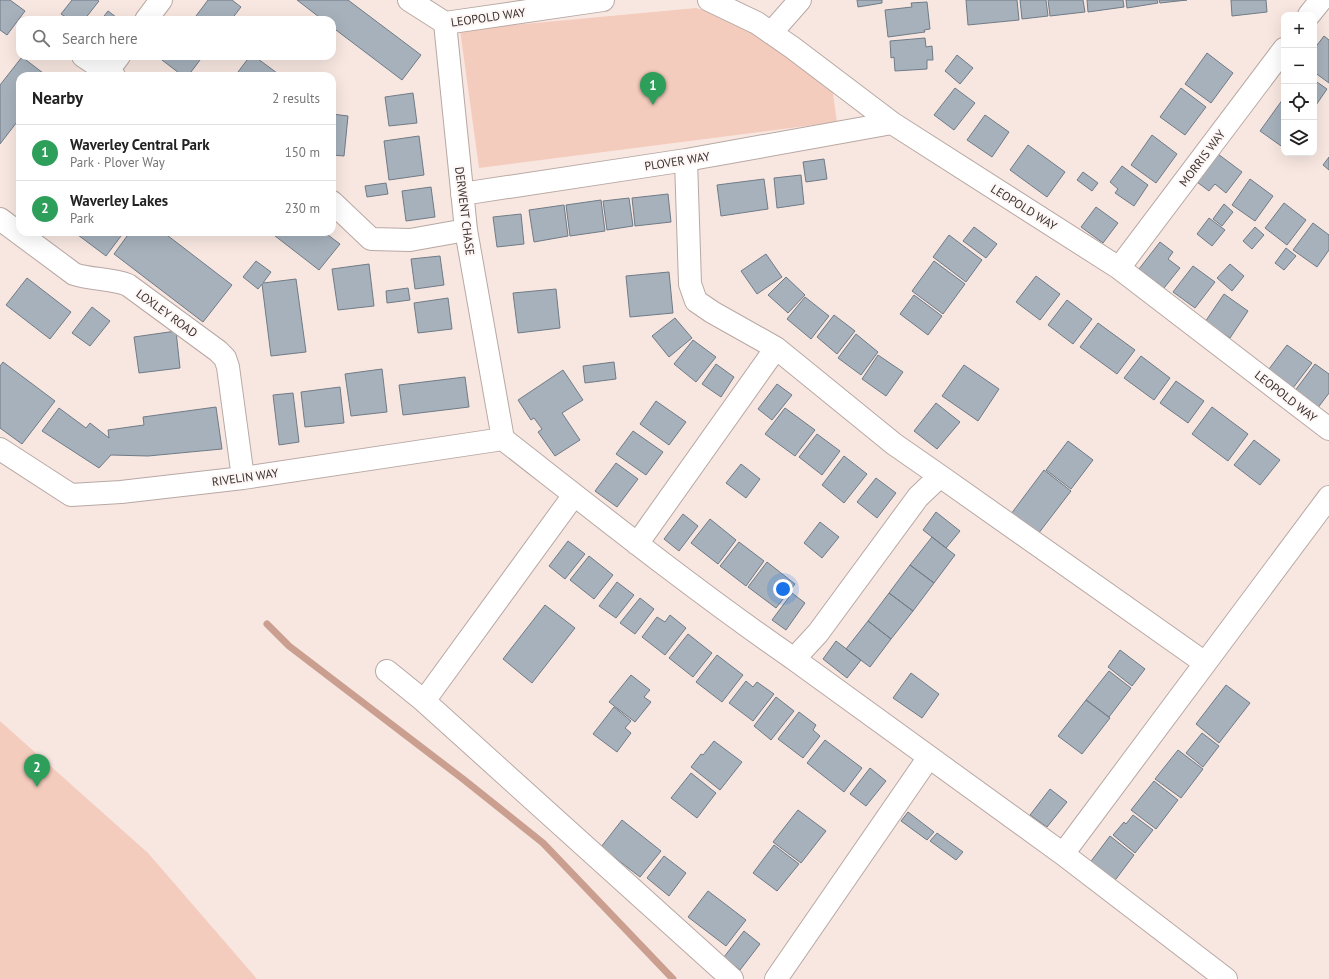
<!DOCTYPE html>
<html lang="en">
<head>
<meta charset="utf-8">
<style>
	body { margin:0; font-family:"PT Sans",sans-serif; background:#f2f2f2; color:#222 }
	.controls { position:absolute; right:12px; top:12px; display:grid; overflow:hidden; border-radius:8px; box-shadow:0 4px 16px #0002 }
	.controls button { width:36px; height:36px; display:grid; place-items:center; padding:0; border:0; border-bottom:1px solid #e0e0e0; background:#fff; color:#222; font:20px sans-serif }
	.you { position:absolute; left:783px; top:589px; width:14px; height:14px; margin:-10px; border:3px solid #fff; border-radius:50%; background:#1a73e8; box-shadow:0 0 0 6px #1a73e833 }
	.badge { display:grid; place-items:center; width:26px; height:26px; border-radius:50%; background:#21659a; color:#fff; font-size:13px; font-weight:700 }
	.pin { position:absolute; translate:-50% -33px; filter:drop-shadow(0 1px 2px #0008) }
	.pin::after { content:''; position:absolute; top:21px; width:14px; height:12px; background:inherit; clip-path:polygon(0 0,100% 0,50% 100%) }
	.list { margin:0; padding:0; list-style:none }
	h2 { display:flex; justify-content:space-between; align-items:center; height:52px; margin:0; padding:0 16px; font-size:17px }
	h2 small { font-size:13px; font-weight:400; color:#767676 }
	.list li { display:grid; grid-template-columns:26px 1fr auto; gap:12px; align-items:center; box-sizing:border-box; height:56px; padding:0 16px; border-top:1px solid #e0e0e0 }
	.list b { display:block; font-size:15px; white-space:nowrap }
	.list p { margin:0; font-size:13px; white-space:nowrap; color:#767676 }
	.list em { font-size:13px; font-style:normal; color:#767676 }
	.icon { flex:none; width:22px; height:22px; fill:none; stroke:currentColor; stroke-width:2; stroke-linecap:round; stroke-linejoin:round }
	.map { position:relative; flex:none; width:1329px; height:979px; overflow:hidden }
	.search { position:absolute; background:#fff; box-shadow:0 4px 16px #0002; left:16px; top:16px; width:320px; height:44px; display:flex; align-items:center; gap:10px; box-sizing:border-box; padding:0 14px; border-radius:12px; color:#767676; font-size:15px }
	.panel { position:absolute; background:#fff; box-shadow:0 4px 16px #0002; left:16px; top:72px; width:320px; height:164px; border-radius:12px }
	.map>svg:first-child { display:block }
	.green { fill:#f4ccbe }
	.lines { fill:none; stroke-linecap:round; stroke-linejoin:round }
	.stream { stroke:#ca9f8f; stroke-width:7 }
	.building { fill:#a6b1bc; stroke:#707b86 }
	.minor-casing { stroke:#b8a8a3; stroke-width:24 }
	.minor { stroke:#fff; stroke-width:22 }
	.labels { text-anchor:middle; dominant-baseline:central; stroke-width:4; stroke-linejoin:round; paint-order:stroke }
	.street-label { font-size:12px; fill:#393230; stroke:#fdf6f4 }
</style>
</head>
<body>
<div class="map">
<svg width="1329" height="979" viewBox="0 0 1329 979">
	<rect width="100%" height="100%" fill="#f8e7e1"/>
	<!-- green -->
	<path class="green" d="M696 8 730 18 832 87 837 122 479 168 460 30Z
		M0 721 148 853 257 979H0Z"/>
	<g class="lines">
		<!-- stream -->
		<path class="stream" d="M267 624 289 646 463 779 543 843 673 979"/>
	</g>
	<!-- building -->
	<path class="building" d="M0 0H10L25 11 7 35 0 30Z
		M72 0H97L99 1 84 20H70L61 14Z
		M208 0H232L241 7 231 20H193Z
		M297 0H348L421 55 402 80 332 27V20H323Z
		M857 0H882V3L858 7Z
		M966 0H1017L1019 20 968 25Z
		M1020 0H1046L1048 16 1022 19Z
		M1048 0H1083L1085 12 1050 16Z
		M1087 0H1123L1124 7 1088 12Z
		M1126 0H1157L1158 3 1127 8Z
		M1159 0H1187L1160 3Z
		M1231 0H1266L1267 12 1232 16Z
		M927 2 930 29 924 30 925 32 888 37 885 10 912 7 911 3Z
		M108 11 120 20H101Z
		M1324 36 1329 40V83L1314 72V49Z
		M925 38 926 47 932 46 933 60H927V69L895 71 894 57 891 58 890 41Z
		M1207 53 1233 73 1211 103 1185 84Z
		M957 55 973 68 960 84 945 71Z
		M165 56H203L188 76H183L162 60Z
		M250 56H254L281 76H235Z
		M22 57 47 76H20V118L0 144V85Z
		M1314 80 1327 89 1314 108Z
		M955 88 975 103 954 130 934 115Z
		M1181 88 1206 107 1185 135 1160 117Z
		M413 93 417 123 389 126 385 97Z
		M1283 99 1284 100V148L1260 131Z
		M332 114 348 116 344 156 332 155Z
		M985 115 1009 132 992 157 967 140Z
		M1152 135 1177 154 1156 183 1131 165Z
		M419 136 424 175 389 180 384 141Z
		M1028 145 1065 172 1047 197 1010 170Z
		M1218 154 1242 172 1226 193 1215 184 1209 191 1197 182Z
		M1329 157V170L1323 165Z
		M824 159 827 179 806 182 803 162Z
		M1122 166 1148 185 1134 206 1115 193 1118 189 1110 182Z
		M1083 172 1098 183 1092 191 1077 180Z
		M801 175 804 204 777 208 774 178Z
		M764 179 768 209 721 216 717 185Z
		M1250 179 1273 196 1255 221 1232 205Z
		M386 183 388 194 367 197 365 186Z
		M431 187 435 217 406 221 402 191Z
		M668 194 671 222 635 226 632 198Z
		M629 198 633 226 607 230 603 201Z
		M601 200 605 231 570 236 566 205Z
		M1284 203 1306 220 1287 245 1265 228Z
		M1224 204 1233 212 1222 226 1213 219Z
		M564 205 568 236 534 242 529 210Z
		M1096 207 1118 223 1103 243 1081 227Z
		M521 214 524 244 497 247 493 217Z
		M1209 218 1225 230 1212 246 1197 234Z
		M1313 223 1329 235V250L1317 267 1293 250Z
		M974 227 997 244 986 258 963 241Z
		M1255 227 1264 235 1252 249 1243 241Z
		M74 232H124L106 256Z
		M130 232H163L232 285 203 322 114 254Z
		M270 232H324L340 244 319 270Z
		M949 235 982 260 966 282 933 257Z
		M1160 242 1173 252 1168 259 1180 268 1164 288 1139 269Z
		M1286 248 1296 256 1284 270 1275 263Z
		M766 254 782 277 757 294 741 271Z
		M440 256 444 285 415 289 411 259Z
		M256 261 271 272 263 283 296 279 306 352 271 356 262 284 258 289 243 277Z
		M934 261 965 284 943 314 912 291Z
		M369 264 374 306 338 310 332 269Z
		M1230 264 1244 276 1232 291 1217 278Z
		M1193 266 1215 282 1195 308 1173 292Z
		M669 272 673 313 630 317 626 276Z
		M1036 276 1060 294 1040 320 1016 302Z
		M786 277 805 295 788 313 768 295Z
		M27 278 71 312 50 339 6 305Z
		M408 288 410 300 387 303 386 291Z
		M556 289 560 328 518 333 513 293Z
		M1224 294 1248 311 1230 338 1205 322Z
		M914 295 942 316 928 335 900 314Z
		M805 297 829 316 811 339 787 319Z
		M448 298 452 329 418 333 414 303Z
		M1067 300 1092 319 1073 344 1048 325Z
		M92 307 110 321 90 346 72 333Z
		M834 315 855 331 837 354 817 337Z
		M675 318 692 338 669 357 652 336Z
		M1098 323 1135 350 1117 374 1080 347Z
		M176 331 180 368 139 373 134 337Z
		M856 334 878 352 861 375 838 358Z
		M693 340 716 357 696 382 674 364Z
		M1287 345 1312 363 1293 388 1269 369Z
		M878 355 903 372 886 396 862 379Z
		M1141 356 1170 378 1154 400 1124 378Z
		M3 362 55 401 22 444 0 428V366Z
		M614 362 616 379 585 383 583 366Z
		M716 364 734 377 721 397 702 384Z
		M1315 364 1329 374V393L1317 409 1294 392Z
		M964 365 999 389 978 421 942 396Z
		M382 369 387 412 351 416 345 374Z
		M563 370 583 400 562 413 580 440 555 456 538 432 542 429 534 418 531 420 518 400Z
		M465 377 469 407 403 415 399 385Z
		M1176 381 1204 401 1188 423 1160 403Z
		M777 384 792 395 772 420 758 409Z
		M340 387 344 423 305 427 301 392Z
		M293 393 299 442 279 445 273 395Z
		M656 401 686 422 669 445 640 424Z
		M936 403 960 422 937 449 914 431Z
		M216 407 222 449 148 456 111 455 99 468 42 431 59 408 86 428 90 423 109 438 108 430 144 425 143 417Z
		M1212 407 1248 434 1228 461 1192 434Z
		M785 408 815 430 795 456 765 434Z
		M633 431 663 452 646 475 616 454Z
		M817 434 840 451 822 475 799 457Z
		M1254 440 1280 460 1260 485 1234 465Z
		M1068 441 1093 460 1071 489 1046 470Z
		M844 456 867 474 844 503 822 485Z
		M616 463 638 479 617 507 595 491Z
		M741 464 760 479 746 498 726 483Z
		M1044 470 1071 491 1038 534 1011 514Z
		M876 478 896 493 877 518 857 502Z
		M936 512 960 531 946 548 923 530Z
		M683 514 698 526 679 551 664 539Z
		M710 519 736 540 718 564 691 543Z
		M820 522 839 537 822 558 804 543Z
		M932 537 955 555 934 583 910 565Z
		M568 541 585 554 565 579 549 566Z
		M739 542 764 561 746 586 720 566Z
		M589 556 613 575 594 599 570 580Z
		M767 562 795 584 776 608 748 587Z
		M910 565 934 583 913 611 889 593Z
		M617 582 634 595 616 618 599 606Z
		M792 593 805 603 786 630 772 620Z
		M889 593 913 611 891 639 868 621Z
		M640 598 654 609 635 634 620 623Z
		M545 605 575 628 532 683 503 659Z
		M670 615 686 628 665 655 642 637 657 617 665 622Z
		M868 621 891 639 870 667 846 649Z
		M688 634 712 653 693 677 669 658Z
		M836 641 861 660 847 678 823 659Z
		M1120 650 1145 669 1132 686 1108 667Z
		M717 655 743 675 722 702 696 682Z
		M1109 671 1131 688 1109 717 1086 700Z
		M911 673 939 694 922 718 893 698Z
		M631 675 650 690 644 697 651 702 635 722 609 702Z
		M746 681 753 687 757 682 774 694 753 721 729 703Z
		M1226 685 1250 703 1219 743 1196 724Z
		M776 697 794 711 771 740 754 726Z
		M1086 700 1110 718 1082 754 1058 736Z
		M614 707 631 721 625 728 631 733 617 752 593 734Z
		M799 712 816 725 813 730 820 736 803 758 778 739Z
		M1202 733 1219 746 1203 767 1186 753Z
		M825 740 862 768 844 792 807 763Z
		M714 741 742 762 720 790 691 767 701 754 703 755Z
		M1178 750 1203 769 1181 798 1155 779Z
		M870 768 886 781 866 806 850 794Z
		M691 773 716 793 697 818 671 798Z
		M1154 781 1178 800 1156 829 1131 810Z
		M1050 789 1067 802 1047 827 1030 815Z
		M798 810 826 831 801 863 773 842Z
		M908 812 934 832 927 840 901 821Z
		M1133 815 1153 830 1135 853 1113 835 1124 822 1126 824Z
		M622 820 661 851 640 877 601 847Z
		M937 833 963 852 956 860 930 841Z
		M1110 836 1134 855 1113 883 1089 864Z
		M774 845 799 864 777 891 753 873Z
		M664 856 686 873 669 896 647 878Z
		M708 891 746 920 726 946 688 917Z
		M744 931 760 944 740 970 724 957Z"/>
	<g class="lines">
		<!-- minor casing -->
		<g class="minor-casing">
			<path id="minor" d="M409 0 445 23 466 230 503 439
				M709 0 757 23 793 48 892 123 1119 268 1329 429
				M1309 15 1321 0
				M146 20 161 0
				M445 23 603 0
				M771 33 800 0
				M83 56 107 72
				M114 76 107 72 119 56
				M462 194 686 160 892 123
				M332 202 371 239 410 240 466 230
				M0 219 74 274C91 280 111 278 128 285L218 351 225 358 228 367 243 478
				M1119 268 1284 49
				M503 439C599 514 694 590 794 659L818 633 918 497 940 476 894 444 776 348 712 312 696 301 690 284 686 160
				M0 449 71 495 121 492 243 478 503 439
				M940 476 1205 663
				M637 544 776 348
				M794 659 1063 854 1226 979
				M387 671 424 701 732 979
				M424 701 574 495
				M1063 854 1329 497
				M776 979 929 757"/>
		</g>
		<!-- minor -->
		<use href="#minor" class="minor"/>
	</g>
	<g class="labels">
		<!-- street labels -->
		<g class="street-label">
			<text transform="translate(488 17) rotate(-8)">LEOPOLD WAY</text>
			<text transform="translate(1202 158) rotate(-53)">MORRIS WAY</text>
			<text transform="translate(677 161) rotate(-9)">PLOVER WAY</text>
			<text transform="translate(1024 207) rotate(32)">LEOPOLD WAY</text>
			<text transform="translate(465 211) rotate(83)">DERWENT CHASE</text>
			<text transform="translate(167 313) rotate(36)">LOXLEY ROAD</text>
			<text transform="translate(1286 396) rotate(38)">LEOPOLD WAY</text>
			<text transform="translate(245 477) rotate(-8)">RIVELIN WAY</text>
		</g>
	</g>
</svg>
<div class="controls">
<button>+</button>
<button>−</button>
<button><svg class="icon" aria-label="locate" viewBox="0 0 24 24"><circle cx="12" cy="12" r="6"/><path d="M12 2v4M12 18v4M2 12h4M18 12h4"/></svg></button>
<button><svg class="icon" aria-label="layers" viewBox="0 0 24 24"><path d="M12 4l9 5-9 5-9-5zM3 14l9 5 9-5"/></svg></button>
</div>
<div class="you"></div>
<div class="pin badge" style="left:653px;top:105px;background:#2e9e5b">1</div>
<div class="pin badge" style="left:37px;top:787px;background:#2e9e5b">2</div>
<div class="search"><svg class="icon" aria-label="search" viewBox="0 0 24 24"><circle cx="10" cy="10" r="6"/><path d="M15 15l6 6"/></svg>Search here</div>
<section class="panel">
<h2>Nearby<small>2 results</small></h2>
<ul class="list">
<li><span class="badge" style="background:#2e9e5b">1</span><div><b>Waverley Central Park</b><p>Park · Plover Way</p></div><em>150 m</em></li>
<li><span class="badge" style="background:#2e9e5b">2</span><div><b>Waverley Lakes</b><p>Park</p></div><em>230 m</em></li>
</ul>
</section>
</div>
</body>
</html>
